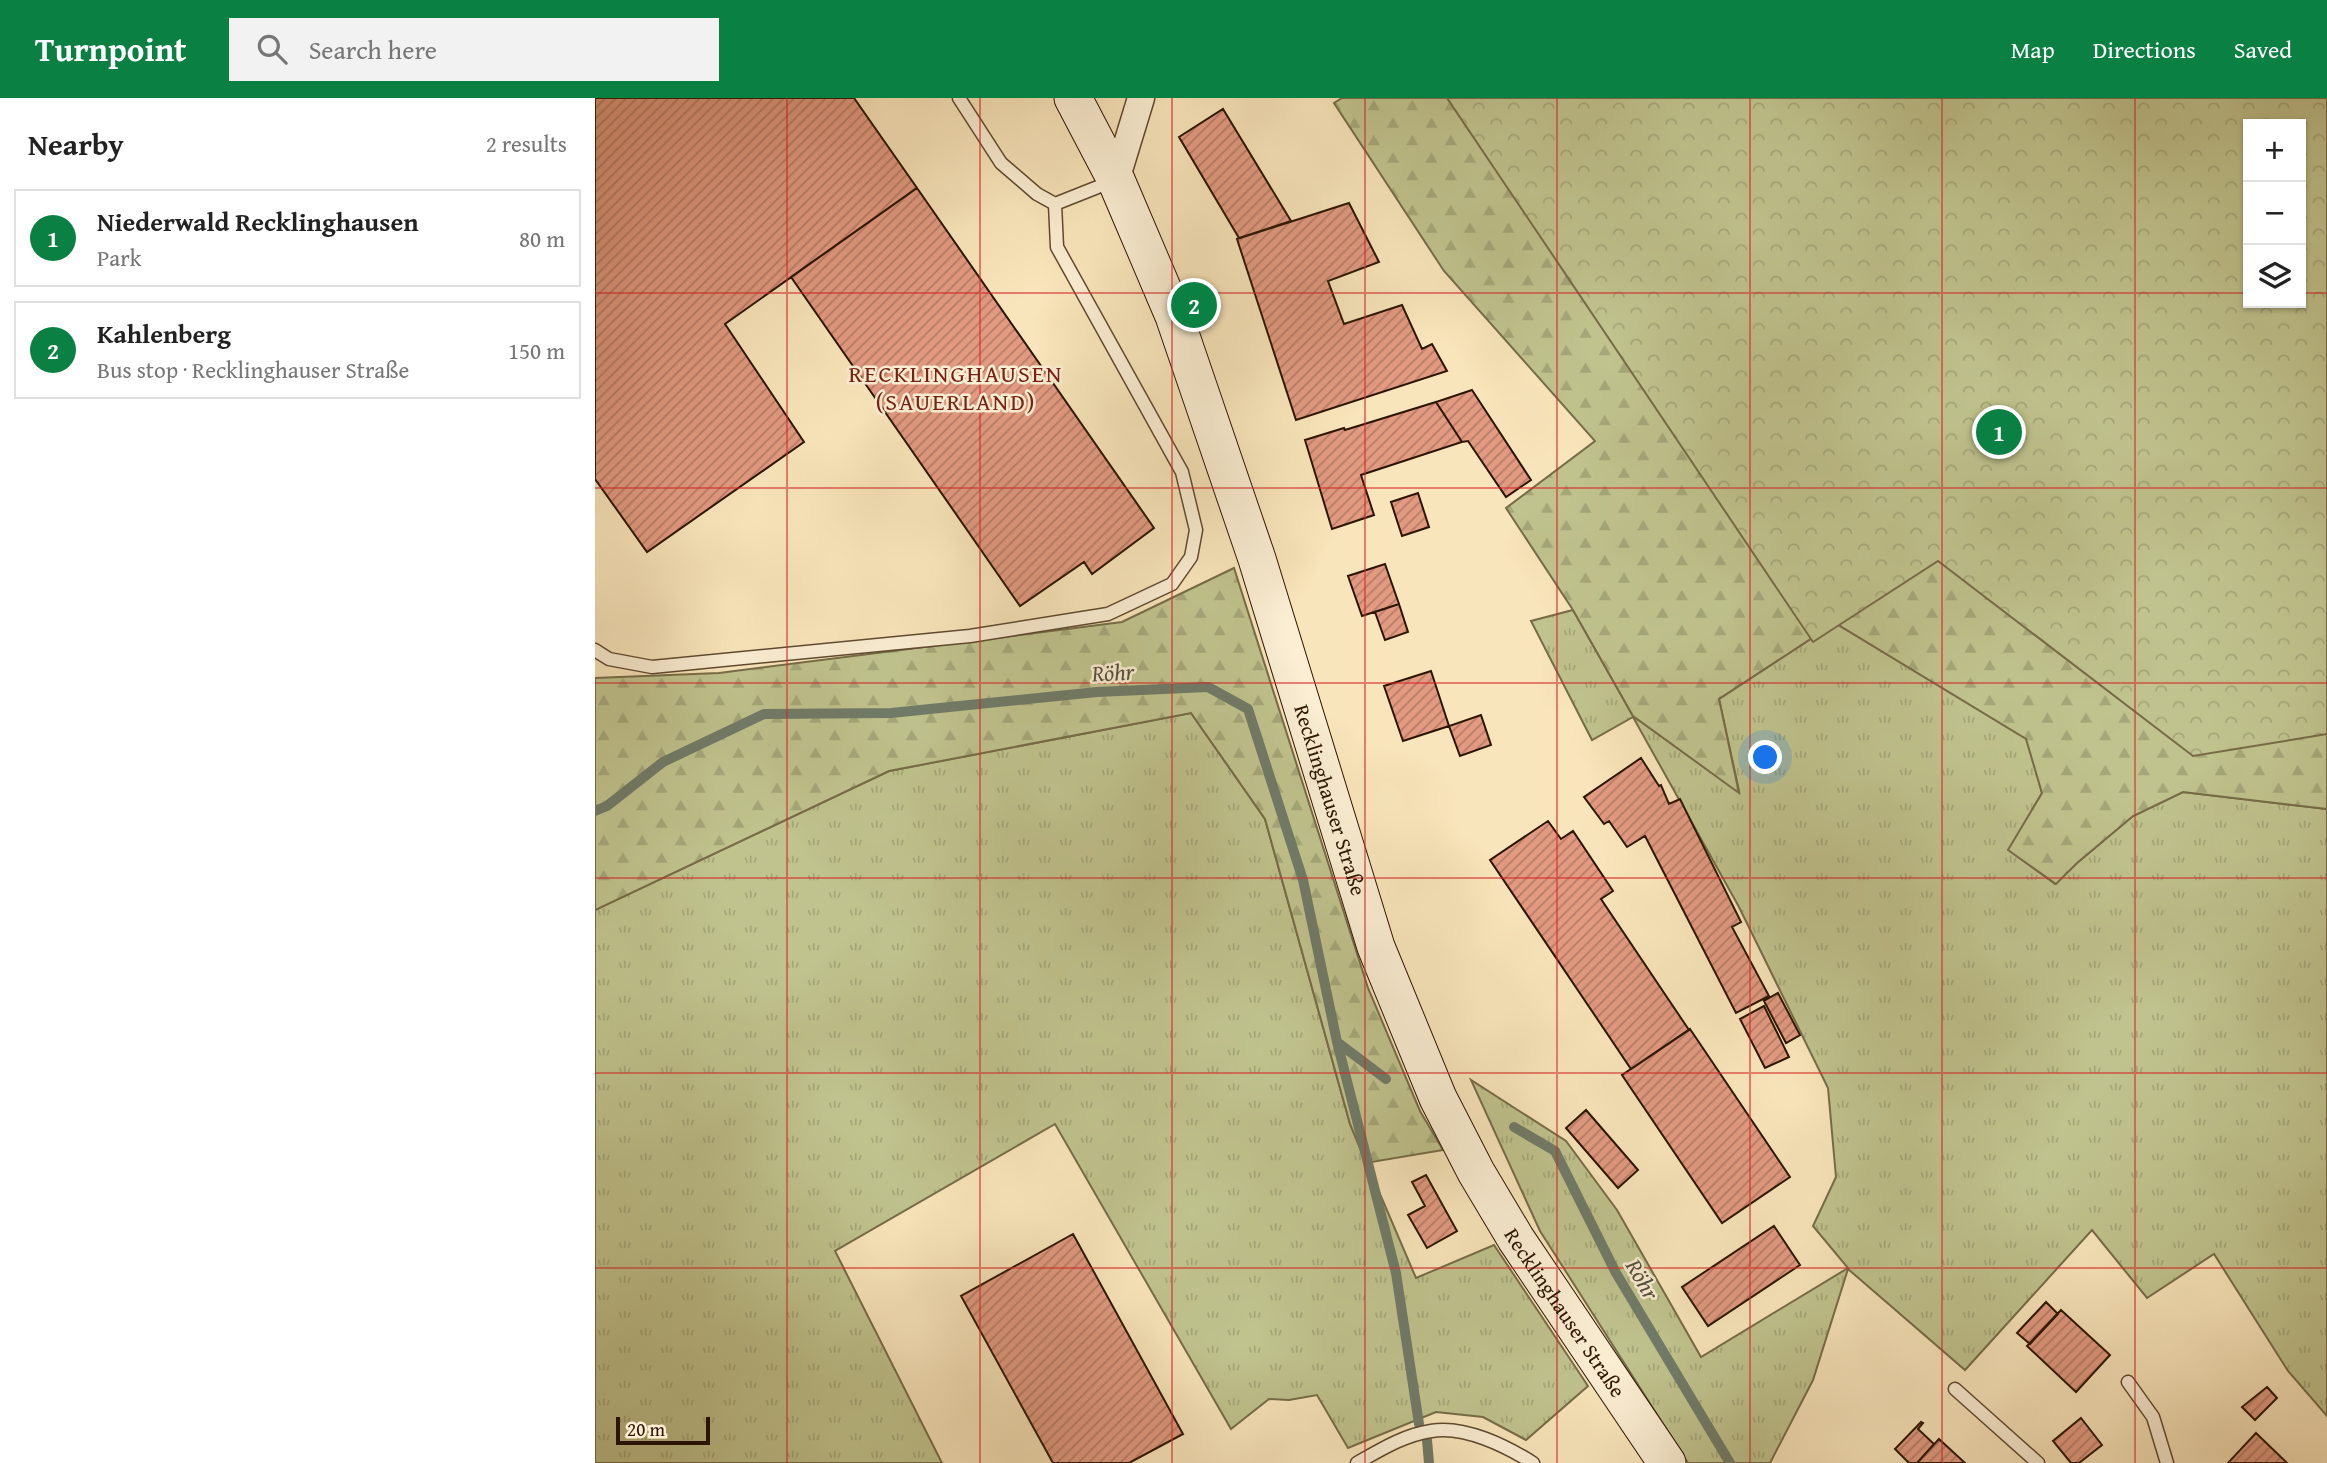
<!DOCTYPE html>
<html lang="en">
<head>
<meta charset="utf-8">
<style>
	body { margin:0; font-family:"Gentium Book Plus",serif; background:#f2f2f2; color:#222 }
	.controls { position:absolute; right:21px; top:21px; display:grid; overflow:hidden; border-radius:0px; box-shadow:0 2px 5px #0004 }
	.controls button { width:63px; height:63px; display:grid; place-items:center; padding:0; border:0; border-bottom:2px solid #e0e0e0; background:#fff; color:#222; font:35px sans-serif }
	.scale { position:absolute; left:21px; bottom:18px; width:94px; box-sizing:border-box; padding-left:7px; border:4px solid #2c1500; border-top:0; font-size:19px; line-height:24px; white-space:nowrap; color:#2c1500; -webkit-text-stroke:5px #fbeed3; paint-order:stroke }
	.you { position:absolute; left:1171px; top:660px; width:24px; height:24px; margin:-18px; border:5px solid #fff; border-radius:50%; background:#1a73e8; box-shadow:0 0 0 10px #1a73e833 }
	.badge { display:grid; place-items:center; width:46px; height:46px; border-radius:50%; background:#0b8043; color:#fff; font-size:23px; font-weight:700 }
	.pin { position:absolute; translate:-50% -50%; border:4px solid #fff; box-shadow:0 2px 7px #0006 }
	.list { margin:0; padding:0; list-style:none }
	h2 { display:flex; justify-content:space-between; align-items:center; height:91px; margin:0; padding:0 28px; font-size:30px }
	h2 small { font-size:23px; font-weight:400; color:#767676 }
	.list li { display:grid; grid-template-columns:46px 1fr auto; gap:21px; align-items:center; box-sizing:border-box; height:98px; margin:0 14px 14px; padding:0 14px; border:2px solid #e0e0e0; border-radius:0px }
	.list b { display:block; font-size:26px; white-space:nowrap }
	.list p { margin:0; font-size:23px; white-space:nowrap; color:#767676 }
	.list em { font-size:23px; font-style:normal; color:#767676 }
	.icon { flex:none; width:38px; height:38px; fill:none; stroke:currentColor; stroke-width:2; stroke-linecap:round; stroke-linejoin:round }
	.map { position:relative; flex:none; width:1732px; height:1365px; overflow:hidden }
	header { display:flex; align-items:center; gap:42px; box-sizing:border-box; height:98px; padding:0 35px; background:#0b8043; color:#fff }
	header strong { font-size:33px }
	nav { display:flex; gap:38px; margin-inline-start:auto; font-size:24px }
	.search { width:490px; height:63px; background:#f2f2f2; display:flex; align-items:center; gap:18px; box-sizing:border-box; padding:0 24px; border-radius:0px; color:#767676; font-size:26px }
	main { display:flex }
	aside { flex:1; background:#fff }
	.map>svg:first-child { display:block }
	.grass { fill:url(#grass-tufts); stroke:#766c47; stroke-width:2 }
	.forest { fill:url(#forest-firs); stroke:#766c47; stroke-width:2; fill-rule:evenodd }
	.park { fill:url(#park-crowns); stroke:#766c47; stroke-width:2; fill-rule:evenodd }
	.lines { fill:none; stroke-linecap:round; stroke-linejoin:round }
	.stream { stroke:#707b68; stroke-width:10 }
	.building { fill:url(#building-hatch); stroke:#2c1500; stroke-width:2 }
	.service-casing { stroke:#5f492f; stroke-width:15 }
	.minor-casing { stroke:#5f492f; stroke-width:29 }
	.secondary-casing { stroke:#2c1500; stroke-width:39 }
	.service { stroke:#fbeed3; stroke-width:12 }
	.minor { stroke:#fbeed3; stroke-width:26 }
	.secondary { stroke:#fbeed3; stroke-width:37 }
	.grid { fill:none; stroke:#d62828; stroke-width:2; stroke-opacity:0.55 }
	.labels { text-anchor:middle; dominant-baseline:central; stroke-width:5; stroke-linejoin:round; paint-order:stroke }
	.street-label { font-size:21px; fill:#2c1500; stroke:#fbeed3 }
	.water-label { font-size:23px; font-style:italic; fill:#54503d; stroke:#fbeed3 }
	.quarter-label { font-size:24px; letter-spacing:2px; fill:#7a1f14; stroke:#fbeed3 }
</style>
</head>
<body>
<header>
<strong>Turnpoint</strong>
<div class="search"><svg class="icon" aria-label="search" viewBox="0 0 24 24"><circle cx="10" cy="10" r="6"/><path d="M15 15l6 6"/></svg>Search here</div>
<nav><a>Map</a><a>Directions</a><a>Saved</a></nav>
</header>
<main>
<aside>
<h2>Nearby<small>2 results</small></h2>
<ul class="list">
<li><span class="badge">1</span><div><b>Niederwald Recklinghausen</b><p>Park</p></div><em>80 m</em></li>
<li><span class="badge">2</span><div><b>Kahlenberg</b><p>Bus stop · Recklinghauser Straße</p></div><em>150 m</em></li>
</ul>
</aside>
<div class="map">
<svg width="1732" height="1365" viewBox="0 0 1732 1365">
	<defs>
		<pattern id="grass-tufts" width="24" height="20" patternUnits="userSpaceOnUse" patternTransform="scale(1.75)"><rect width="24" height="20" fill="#c0c38e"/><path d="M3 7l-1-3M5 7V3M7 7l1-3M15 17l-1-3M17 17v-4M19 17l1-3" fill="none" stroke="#a5a779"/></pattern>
		<pattern id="forest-firs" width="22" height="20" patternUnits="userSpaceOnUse" patternTransform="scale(1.75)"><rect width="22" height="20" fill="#c0c38e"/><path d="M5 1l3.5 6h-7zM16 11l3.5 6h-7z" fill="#a5a779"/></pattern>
		<pattern id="park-crowns" width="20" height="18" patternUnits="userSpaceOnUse" patternTransform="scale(1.75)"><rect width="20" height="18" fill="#c0c38e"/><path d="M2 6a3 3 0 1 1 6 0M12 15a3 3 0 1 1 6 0" fill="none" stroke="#a5a779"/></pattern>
		<pattern id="building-hatch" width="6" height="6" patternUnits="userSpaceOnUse" patternTransform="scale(1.75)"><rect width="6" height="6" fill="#e29a81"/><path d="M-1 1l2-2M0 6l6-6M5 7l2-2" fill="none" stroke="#b77c67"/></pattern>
	</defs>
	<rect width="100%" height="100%" fill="#f9e5bb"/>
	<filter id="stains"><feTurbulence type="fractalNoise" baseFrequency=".00286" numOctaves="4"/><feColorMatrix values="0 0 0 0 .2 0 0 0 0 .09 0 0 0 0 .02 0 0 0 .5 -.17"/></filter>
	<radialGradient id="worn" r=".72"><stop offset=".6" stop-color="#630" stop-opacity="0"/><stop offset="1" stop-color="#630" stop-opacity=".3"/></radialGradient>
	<!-- grass -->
	<path class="grass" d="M978 512 1038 618 1144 693 1124 601 1240 525 1432 641 1447 695 1414 752 1460 786 1482 765 1538 718 1588 694 1732 711V1318L1693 1273 1619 1156 1552 1200 1497 1132 1370 1272 1253 1171 1218 1282 1175 1365H1093L945 1133 876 982 971 1043 1022 1112 1106 1259 1253 1170 1218 1128 1241 1079 1233 990 1144 809 1038 619 997 642 936 523Z
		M596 615 670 721 755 1026 821 1180 899 1147 993 1288 931 1342 888 1319 841 1314 753 1350 722 1297 694 1302 674 1301 636 1331 460 1026 240 1153 347 1365H0V812L294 673Z"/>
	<!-- forest -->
	<path class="forest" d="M747 0H1732V711L1588 694 1538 718 1482 765 1461 786 1413 752 1447 695 1431 641 1240 525 1124 601 1144 695 1038 618 978 512 911 410 1000 343 849 173 739 5ZM1653 26H1706V205H1653Z
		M639 470 773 890 825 1013 848 1052 771 1065 755 1026 670 721 596 615 294 673 0 812V580L124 575 527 524Z"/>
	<!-- park -->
	<path class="park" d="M852 0H1732V636L1598 658 1343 463 1218 544ZM1653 26H1706V205H1653Z"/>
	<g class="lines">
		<!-- stream -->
		<path class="stream" d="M0 713 12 708 68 664 169 616 296 615 502 594 613 589 653 611 708 782 742 944 791 981
			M742 944 801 1175 824 1326
			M919 1029 960 1053 1021 1175 1135 1365
			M832 1342 834 1365"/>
	</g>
	<!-- building -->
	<path class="building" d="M0 0H259L322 90 130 226 209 344 52 454 0 381Z
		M628 11 696 123 644 140 584 39Z
		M322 90 559 430 497 476 489 464 425 508 196 179Z
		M754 105 784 164 733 183 749 226 807 207 827 251 837 246 852 273 701 322 642 141Z
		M877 292 936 382 911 399 873 343 867 344 841 304Z
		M841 304 867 344 766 377 779 417 737 431 710 342 749 330 750 332Z
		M823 395 834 429 807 438 796 404Z
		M790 466 804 506 767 518 753 478Z
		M804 506 813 534 790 542 780 514Z
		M836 573 854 628 808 643 789 588Z
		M886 617 896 647 865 658 854 628Z
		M1046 660 1064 688 1066 687 1074 706 1085 701 1146 824 1137 829 1174 898 1141 915 1050 738 1032 749 1014 723 1009 726 989 699Z
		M953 723 966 741 978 733 1018 793 1006 801 1094 932 1036 971 895 762Z
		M1183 895 1205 937 1191 945 1169 903Z
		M1169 908 1194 959 1170 970 1145 921Z
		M1095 931 1195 1079 1127 1125 1027 977Z
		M991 1012 1043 1072 1023 1090 971 1030Z
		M831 1077 862 1133 832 1150 813 1117 830 1108 817 1084Z
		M1179 1128 1205 1167 1113 1228 1087 1189Z
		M478 1136 588 1336 534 1365H458L366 1198Z
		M1451 1204 1463 1216 1435 1246 1422 1235Z
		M1466 1212 1515 1257 1481 1294 1432 1248Z
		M1672 1289 1682 1300 1660 1322 1647 1309Z
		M1486 1320 1507 1347 1484 1365H1476L1458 1343Z
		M1326 1324 1328 1325 1323 1331 1339 1346 1322 1365H1314L1300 1351Z
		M1661 1335 1692 1365H1633Z
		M1344 1341 1370 1365H1322Z"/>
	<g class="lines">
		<!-- service casing -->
		<g class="service-casing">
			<path id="service" d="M364 0 406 65 442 96 460 106
				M0 552 14 561 57 569 375 538 513 516 577 486 596 459 601 432 587 374 462 149 460 106 518 83
				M1533 1284 1558 1319 1572 1365
				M1360 1291 1443 1365
				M762 1365C785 1352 809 1337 836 1333 869 1327 911 1348 938 1365"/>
		</g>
		<!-- minor casing -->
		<g class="minor-casing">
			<path id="minor" d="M521 82 546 0"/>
		</g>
		<!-- secondary casing -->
		<g class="secondary-casing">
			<g id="secondary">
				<path id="s1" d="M478 0 521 82 579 218 662 461 781 849 843 1000 881 1074 921 1141 1072 1365"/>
			</g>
		</g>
		<!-- service -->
		<use href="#service" class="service"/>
		<!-- minor -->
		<use href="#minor" class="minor"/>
		<!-- secondary -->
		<use href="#secondary" class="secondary"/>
	</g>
	<!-- grid -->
	<path class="grid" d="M192 0V1365M385 0V1365M577 0V1365M770 0V1365M962 0V1365M1155 0V1365M1347 0V1365M1540 0V1365M0 195H1653M1706 195H1732M0 390H1732M0 585H1732M0 780H1732M0 975H1732M0 1170H1732"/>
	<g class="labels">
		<!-- street labels -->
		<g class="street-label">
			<text stroke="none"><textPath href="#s1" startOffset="749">Recklinghauser Straße</textPath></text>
			<text stroke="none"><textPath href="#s1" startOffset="1316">Recklinghauser Straße</textPath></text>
		</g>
		<!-- water labels -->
		<g class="water-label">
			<text transform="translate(518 574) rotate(-3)">Röhr</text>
			<text transform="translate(1048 1181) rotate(60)">Röhr</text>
		</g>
		<!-- quarter labels -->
		<g class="quarter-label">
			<text x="361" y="275">RECKLINGHAUSEN<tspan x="361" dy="28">(SAUERLAND)</tspan></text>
		</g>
	</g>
	<rect width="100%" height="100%" filter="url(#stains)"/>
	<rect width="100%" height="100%" fill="url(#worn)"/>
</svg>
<div class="controls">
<button>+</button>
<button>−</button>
<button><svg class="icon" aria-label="layers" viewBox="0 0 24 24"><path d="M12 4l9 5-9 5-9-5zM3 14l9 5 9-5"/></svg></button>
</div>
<div class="scale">20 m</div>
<div class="you"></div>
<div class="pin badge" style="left:1404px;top:334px">1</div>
<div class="pin badge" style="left:599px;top:207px">2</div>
</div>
</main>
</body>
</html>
